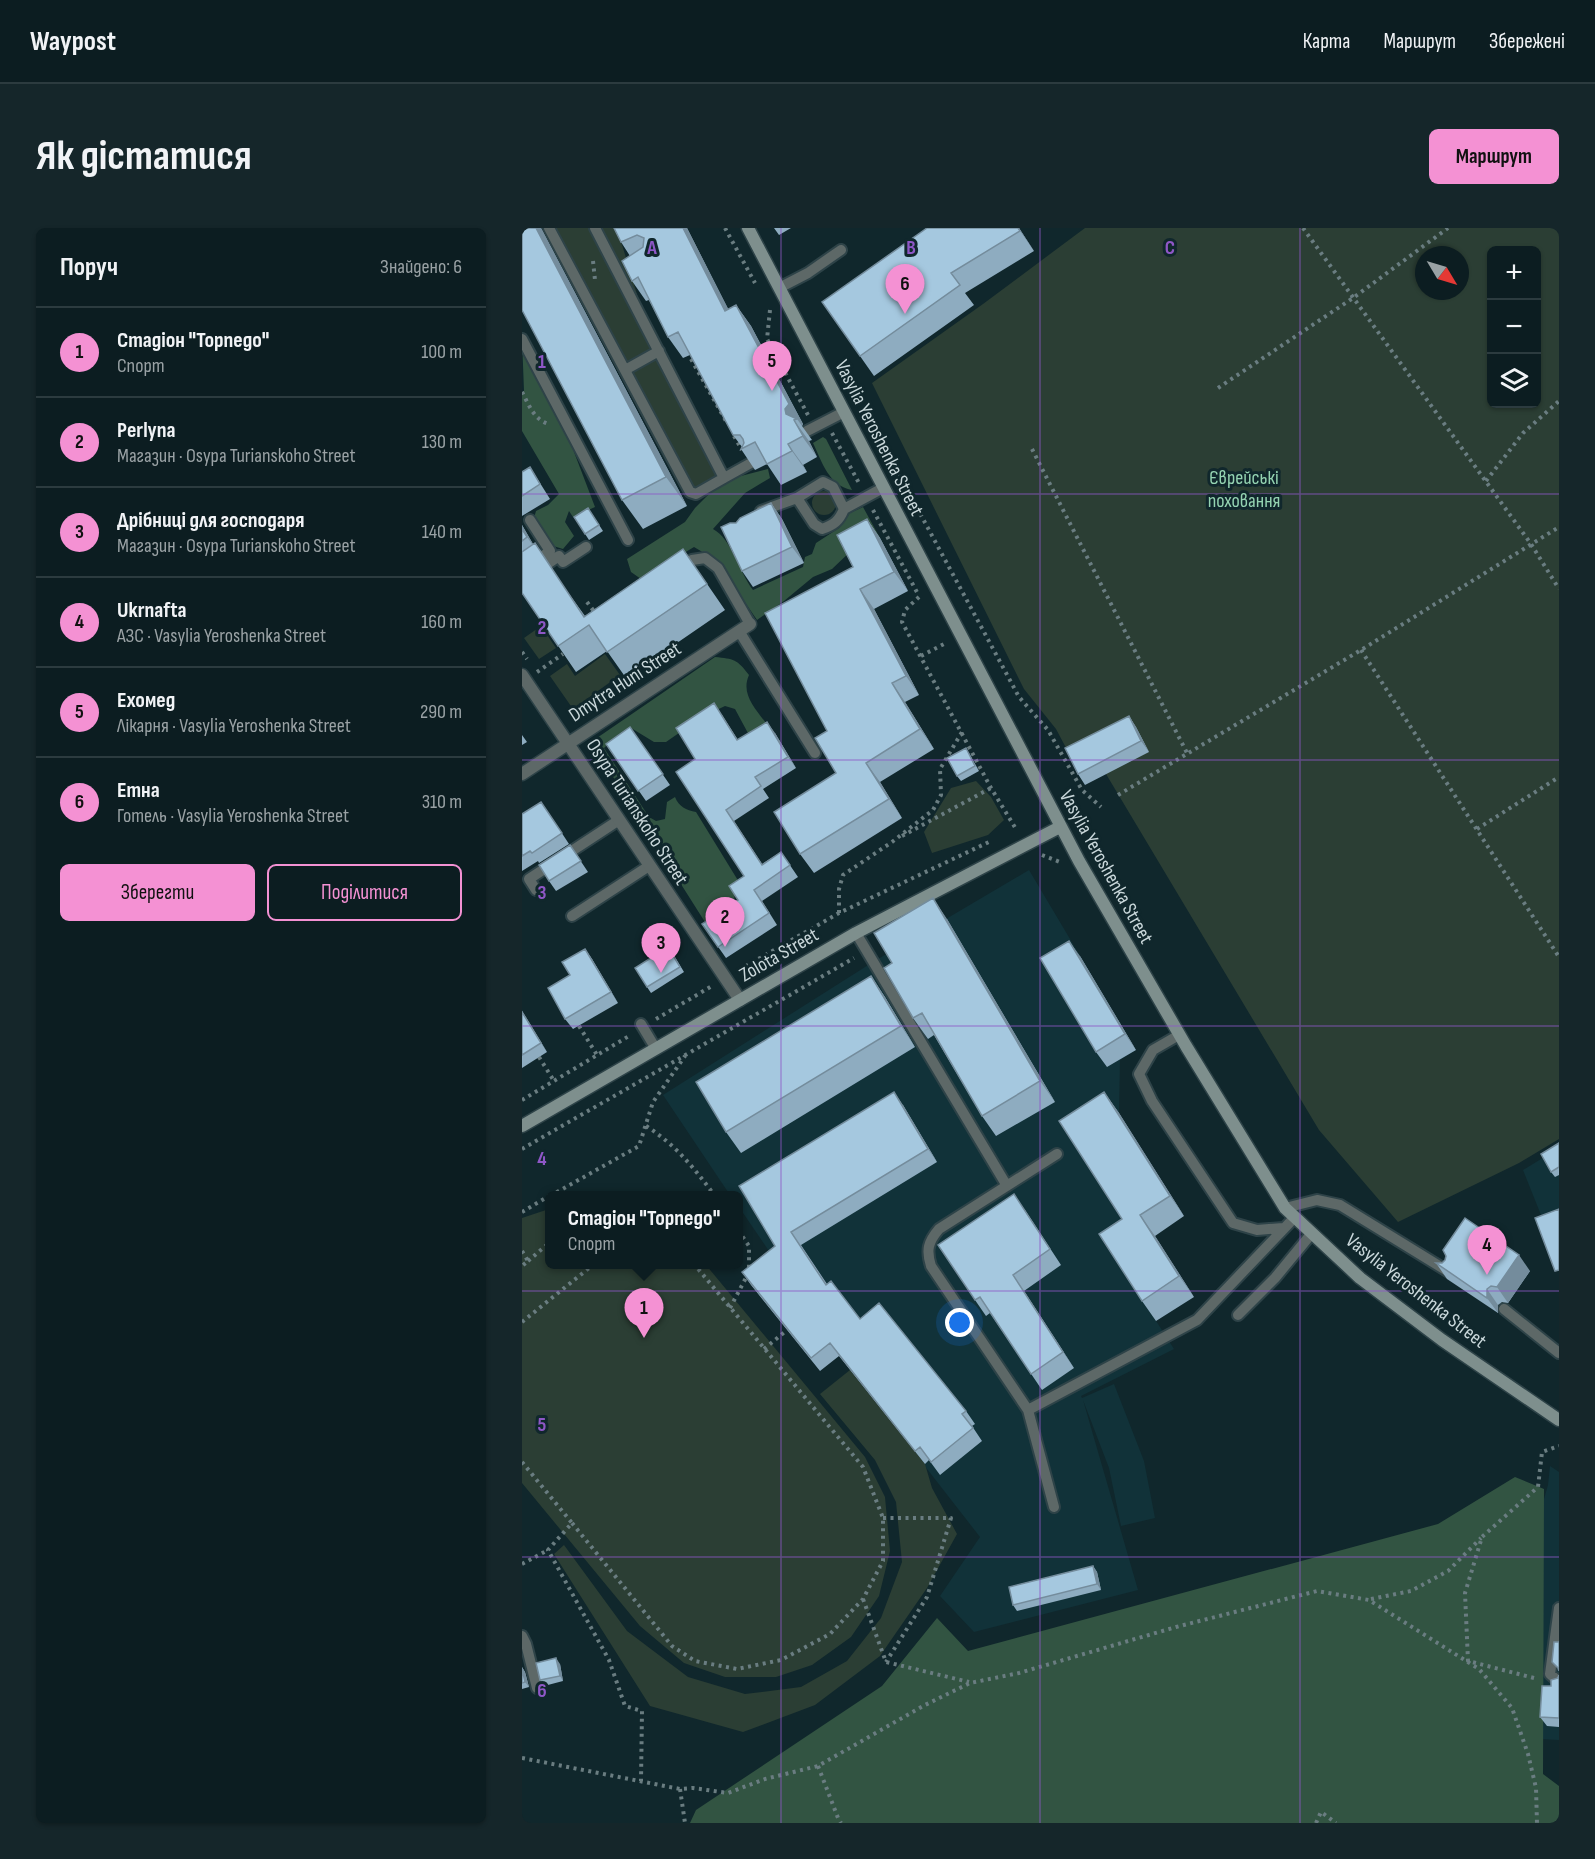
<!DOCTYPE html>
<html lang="uk">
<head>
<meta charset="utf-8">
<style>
	body { margin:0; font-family:"Sofia Sans Condensed",sans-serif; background:#15262a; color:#f1f3f6 }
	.controls { position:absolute; right:18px; top:18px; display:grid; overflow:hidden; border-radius:9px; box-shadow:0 2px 4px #0004 }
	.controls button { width:54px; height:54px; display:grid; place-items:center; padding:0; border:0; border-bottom:2px solid #2c3b3f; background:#0c1d21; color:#f1f3f6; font:30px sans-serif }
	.compass { position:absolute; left:893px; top:18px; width:54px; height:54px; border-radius:50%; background:#0c1d21; box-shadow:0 2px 4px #0004; rotate:128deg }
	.you { position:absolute; left:438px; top:1095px; width:21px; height:21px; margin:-15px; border:4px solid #fff; border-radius:50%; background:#1a73e8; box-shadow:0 0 0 9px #1a73e833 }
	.badge { display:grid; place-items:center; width:39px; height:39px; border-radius:50%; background:#f491d3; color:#111; font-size:20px; font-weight:700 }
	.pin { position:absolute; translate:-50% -50px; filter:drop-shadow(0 2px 3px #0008) }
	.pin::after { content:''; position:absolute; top:32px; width:21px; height:18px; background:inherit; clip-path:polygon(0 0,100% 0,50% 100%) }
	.popup { position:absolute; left:23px; top:963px; width:198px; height:78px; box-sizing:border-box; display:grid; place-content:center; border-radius:9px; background:#0c1d21; filter:drop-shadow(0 2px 4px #0005); font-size:20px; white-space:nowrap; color:#9aa2a5 }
	.popup b { font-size:22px; color:#f1f3f6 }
	.popup::after { content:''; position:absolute; left:50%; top:100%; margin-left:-12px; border:12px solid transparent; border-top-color:#0c1d21 }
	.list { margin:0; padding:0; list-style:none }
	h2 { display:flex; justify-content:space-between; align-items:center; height:78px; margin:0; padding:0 24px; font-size:26px }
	h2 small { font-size:20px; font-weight:400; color:#9aa2a5 }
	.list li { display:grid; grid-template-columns:39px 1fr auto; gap:18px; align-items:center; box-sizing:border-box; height:90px; padding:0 24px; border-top:2px solid #2c3b3f }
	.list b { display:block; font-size:22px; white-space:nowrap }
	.list p { margin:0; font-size:20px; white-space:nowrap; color:#9aa2a5 }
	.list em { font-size:20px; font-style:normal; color:#9aa2a5 }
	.actions { display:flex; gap:12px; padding:18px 24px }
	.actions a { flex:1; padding:14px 0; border:2px solid #f491d3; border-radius:9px; text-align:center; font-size:21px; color:#f491d3 }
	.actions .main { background:#f491d3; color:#111 }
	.icon { flex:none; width:33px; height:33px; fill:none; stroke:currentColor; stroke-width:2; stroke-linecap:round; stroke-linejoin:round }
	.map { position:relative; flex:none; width:1037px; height:1595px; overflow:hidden; border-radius:9px }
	header { display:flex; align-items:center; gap:36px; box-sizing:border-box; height:84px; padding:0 30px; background:#0c1d21; border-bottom:2px solid #2c3b3f }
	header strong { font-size:28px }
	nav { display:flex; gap:33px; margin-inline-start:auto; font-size:21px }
	.intro { display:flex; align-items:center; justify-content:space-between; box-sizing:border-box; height:144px; padding:0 36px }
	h1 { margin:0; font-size:42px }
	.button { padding:15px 27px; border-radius:9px; background:#f491d3; color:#111; font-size:21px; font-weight:700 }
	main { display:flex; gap:36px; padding:0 36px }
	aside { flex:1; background:#0c1d21; border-radius:9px; box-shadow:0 2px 4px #0004 }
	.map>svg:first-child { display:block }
	.built { fill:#113239 }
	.green { fill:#2b3e34; fill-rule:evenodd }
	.forest { fill:#325442 }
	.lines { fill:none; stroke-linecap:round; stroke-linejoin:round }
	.lane-casing { stroke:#2e4348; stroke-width:14 }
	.street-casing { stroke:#2e4348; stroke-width:15 }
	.secondary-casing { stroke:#2e4348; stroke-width:15 }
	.path { stroke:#6a7d81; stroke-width:4; stroke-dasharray:3 4.5; stroke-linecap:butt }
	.lane { stroke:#5d6867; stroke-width:10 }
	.street { stroke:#5d6867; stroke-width:12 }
	.secondary { stroke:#7e8f8d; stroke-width:12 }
	.wall { fill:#8eacc0 }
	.shaded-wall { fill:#748c9c }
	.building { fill:#a5c8df; stroke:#748c9c; stroke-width:1.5 }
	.grid { fill:none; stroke:#8e57c6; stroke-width:1.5; stroke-opacity:0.55 }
	.labels { text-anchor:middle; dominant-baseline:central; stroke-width:6; stroke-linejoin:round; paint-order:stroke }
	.street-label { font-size:20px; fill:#c9d7da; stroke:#10272c }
	.park-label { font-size:20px; fill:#94d3b1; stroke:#10272c }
	.grid-label { font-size:20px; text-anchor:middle; font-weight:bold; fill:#8e57c6; stroke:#10272c; stroke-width:6; stroke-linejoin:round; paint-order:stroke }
</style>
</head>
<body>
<header>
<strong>Waypost</strong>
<nav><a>Карта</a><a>Маршрут</a><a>Збережені</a></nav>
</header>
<div class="intro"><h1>Як дістатися</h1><a class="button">Маршрут</a></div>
<main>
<aside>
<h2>Поруч<small>Знайдено: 6</small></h2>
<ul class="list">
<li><span class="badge">1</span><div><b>Стадіон &quot;Торпедо&quot;</b><p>Спорт</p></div><em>100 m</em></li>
<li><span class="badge">2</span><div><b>Perlyna</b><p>Магазин · Osypa Turianskoho Street</p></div><em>130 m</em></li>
<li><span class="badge">3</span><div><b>Дрібниці для господаря</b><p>Магазин · Osypa Turianskoho Street</p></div><em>140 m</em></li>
<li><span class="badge">4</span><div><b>Ukrnafta</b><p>АЗС · Vasylia Yeroshenka Street</p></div><em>160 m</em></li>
<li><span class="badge">5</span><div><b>Ехомед</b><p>Лікарня · Vasylia Yeroshenka Street</p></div><em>290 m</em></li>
<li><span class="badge">6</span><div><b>Етна</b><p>Готель · Vasylia Yeroshenka Street</p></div><em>310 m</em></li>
</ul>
<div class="actions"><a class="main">Зберегти</a><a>Поділитися</a></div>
</aside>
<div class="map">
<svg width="1037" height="1595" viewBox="0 0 1037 1595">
	<rect width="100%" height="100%" fill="#10272c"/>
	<!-- built -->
	<path class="built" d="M507 642 614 822 598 832 597 885 552 914 614 1012 592 1027 652 1121 559 1168 560 1170 592 1156 622 1233 633 1290 599 1298 587 1240 561 1172 616 1362 452 1404 418 1368 458 1309 328 1142 217 979 216 968 208 967 141 867 351 734Z
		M1037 920V1032L1001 942Z
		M1028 1238 1037 1244V1512L1018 1511 1004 1334 1026 1257Z"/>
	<!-- green -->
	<path class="green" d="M29 0H95L120 83 202 250 174 266Z
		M563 0H1037V911L997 935 876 994 797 902 584 546 550 531 534 501 502 461 350 155 461 76ZM969 22H1014V176H969ZM902 27H938V63H902Z
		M290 275a12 12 0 1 1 24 0a12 12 0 1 1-24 0Z
		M19 398 34 420 17 431 2 410Z
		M83 426 98 447 51 481 28 448 45 436 53 448Z
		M454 553 469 569 482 592 466 607 410 625 402 604 429 560Z
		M27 981V1036L184 1037 343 1229 363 1269 368 1323 357 1368 329 1409 290 1437 254 1449H203L162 1435 118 1398 0 1255V990Z
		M328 1142 403 1236 410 1260 435 1306 405 1360 358 1428 293 1477 221 1504 128 1478 32 1326 42 1317 105 1403 166 1449 223 1466 279 1459 325 1433 359 1390 380 1334 374 1274 353 1232 298 1166Z"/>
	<!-- forest -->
	<path class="forest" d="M0 111 33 174 73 279 51 289 47 283 43 294 52 308 41 321 28 317 12 290 14 283 26 277 37 266 0 203V164L2 163Z
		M301 209 304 211 330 262C307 258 300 234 291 215Z
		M246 241 248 250 223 265 191 301C210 311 217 344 231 362L281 339 283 329 290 326 294 315 317 300 328 285 341 279 358 310 330 322 310 341 291 349 262 373 235 392 194 332 172 319 119 351 109 344 105 331 163 294 173 280 191 262 215 249Z
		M193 429C212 431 215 431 227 447 218 467 235 482 246 498L227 507 213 481 203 478 180 489 144 514H132L109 500 96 507 82 520 127 589 134 593 143 591 145 574 153 569C157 579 164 582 174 584L220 659C210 666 211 673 216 684L188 702 69 514Z
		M993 1249 1022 1261 1021 1546 1037 1558V1595H168L174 1582 360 1458 415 1390 446 1423 916 1296Z"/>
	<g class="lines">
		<!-- lane casing -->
		<g class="lane-casing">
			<path id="lane" d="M27 0 168 264 174 266 202 250
				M73 0 202 250 229 235
				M257 60 286 45 319 22
				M0 111 106 312
				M103 142 137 123
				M285 203 322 184
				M275 270 301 254 311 259 322 281
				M239 283 275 270 292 296 300 301C312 297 317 293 322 281L361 260
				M158 340 170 332 183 330 196 340 228 396
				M0 343 28 323 8 292
				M0 353 37 328 41 334 64 319
				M217 403 293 525
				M14 662 7 651 97 592
				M50 688 127 638
				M334 705 485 958
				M119 796 134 821
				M657 807 631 822 617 846 630 873 711 995 735 1002 761 1000
				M535 926 417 1001C406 1014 404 1022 409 1038L506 1182 675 1092 773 989
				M763 980 795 972 818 977 927 1044
				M982 1081 1037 1125
				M716 1087 753 1050 790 1005
				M506 1182 532 1279
				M1037 1380 1028 1446 1037 1454
				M0 1408 4 1416 15 1460"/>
		</g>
		<!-- street casing -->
		<g class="street-casing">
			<path id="street" d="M0 447 218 772
				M0 546 228 396"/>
		</g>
		<!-- secondary casing -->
		<g class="secondary-casing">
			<path id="secondary" d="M226 0 557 633 664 818 763 980 838 1050 920 1112 1037 1192
				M0 898 334 705 538 599"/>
		</g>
		<!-- path -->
		<path class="path" d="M203 0 233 55
			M781 0 1009 316 1037 361
			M71 33 73 52
			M248 82 245 111 286 187
			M169 131 204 193
			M696 160 831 70 926 0
			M0 164C7 177 12 192 27 196
			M352 200 497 469 526 502 560 562 579 579
			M310 205 338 257
			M212 208 220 222
			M510 221 665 525
			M964 253 1001 205 1037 173
			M351 282 397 368
			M397 369 383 382 380 394 469 560 494 601
			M65 374 74 386
			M839 422 1037 729
			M0 424 5 431
			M399 428 422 416
			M15 444 41 426
			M596 567 839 422 1037 299
			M955 601 1037 549
			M380 608 469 560
			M520 627 538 634
			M317 685V661L321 647 370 614 411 582 419 567 418 541 440 504
			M217 742 317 685 469 613
			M134 791 190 758
			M57 798 75 827
			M17 829 32 853
			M0 872 107 808
			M124 898C154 917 172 940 193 968
			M0 921 332 730
			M28 968 117 918 131 874 163 828
			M0 984 27 968
			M0 1023 6 1033 0 1038
			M6 1033 27 1015
			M208 1080 227 1044V1018L216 1002
			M0 1094 72 1036
			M242 1121 265 1102
			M0 1234 50 1295 26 1322 87 1432 103 1478 120 1483 119 1553
			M361 1290H429L405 1369 364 1434
			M50 1295 150 1418 173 1433 215 1441 259 1432 308 1406 341 1371 361 1333V1290L341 1239 172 1036
			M0 1336 26 1322
			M341 1371 364 1434 447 1454
			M849 1371 889 1363 926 1343 959 1310
			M1012 1450 946 1433 943 1365 960 1309 1016 1259 1020 1224 1037 1218
			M0 1530 158 1561 171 1560 206 1565 243 1551 296 1538 401 1478 448 1455 497 1445 654 1399 795 1363 847 1372 957 1441 990 1480 1006 1526 1014 1560 1015 1595
			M296 1538 316 1590 319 1595
			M158 1561 163 1595
			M794 1595 799 1584 814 1595"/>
		<!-- lane -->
		<use href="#lane" class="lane"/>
		<!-- street -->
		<use href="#street" class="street"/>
		<!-- secondary -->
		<use href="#secondary" class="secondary"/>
	</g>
	<!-- wall -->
	<path class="wall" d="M0 0H19L165 278 121 301 100 272Z
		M92 0H165L206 81 214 77 229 98 281 196 280 198 290 212 287 213 295 229 281 237 285 244 259 257 245 236 233 242 219 221 220 219 211 207 168 127 161 130 146 109 127 72 124 73 110 53 108 28 99 14Z
		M252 0H269L257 7Z
		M405 0H497L512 23 443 65 452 77 352 148 300 74Z
		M8 239 28 271 0 288V244Z
		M249 275 260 291 282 335 231 359 220 343 214 295Z
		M66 280 81 303 67 312 52 289Z
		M345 291 358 310 386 363 352 381 397 467 383 474 412 521 358 554 380 590 292 645 278 626 314 545 305 503Z
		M0 297 11 316 63 388 161 321 203 382 104 450 85 423 54 444 0 365Z
		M200 487 216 512 253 505 274 540 241 561 247 570 212 593 240 636 259 624 276 649 240 673 255 697 204 730 180 696 216 672 222 648 173 531Z
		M607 488 614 499 627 524 563 557 556 546Z
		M108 499 148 557 124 573 84 516Z
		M0 507 5 514 0 517Z
		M447 525 457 543 439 553 435 548Z
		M26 584 47 616 17 635 16 633 0 643V586Z
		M48 617 66 644 34 663 27 653Z
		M425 691 533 874 474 908 460 888 412 807 406 811 391 790Z
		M63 721 70 731 96 775 51 801 43 791 48 747Z
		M150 724 162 744 129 765 125 759Z
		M558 728 614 822 585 839 574 824Z
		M349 748 363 769 393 819 219 925 204 904Z
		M0 783 25 824 0 840Z
		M582 864 597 885 662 988 633 1008 672 1069 634 1093 620 1073 600 991Z
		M381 877 415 934 279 1017 305 1056 338 1091 444 1183 453 1196 450 1198 460 1213 418 1247 407 1232 403 1236 317 1128 298 1143 229 1057 220 1044 253 1018Z
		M1037 915V947L1033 949 1029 944Z
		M503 982 539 1037 502 1063 552 1140 520 1162 468 1085 464 1088 453 1072Z
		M914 1035 1008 1043 986 1075 980 1074 976 1077V1085L925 1051Z
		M571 1338 575 1344 579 1362 495 1383 491 1377Z
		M38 1436 41 1453 22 1458 18 1452Z
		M0 1439 3 1444 7 1459 0 1461Z
		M1037 1447V1499L1025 1498 1018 1489 1029 1458Z"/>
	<!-- shaded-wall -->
	<path class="shaded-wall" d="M14 0H19L165 278 144 249Z
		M161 0H165L218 104 203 83Z
		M496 0H497L512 23Z
		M214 77 229 98 281 196 280 198 275 191 272 192 287 213 295 229 264 186Z
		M266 216 281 237 285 244 270 223Z
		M249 275 260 291 282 335 270 319Z
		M345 291 358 310 386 363 372 344Z
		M0 297 15 323 5 309 0 301Z
		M338 361 352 381 397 467 384 448Z
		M370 455 383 474 412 521 398 501Z
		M607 488 614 499 627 524 619 513Z
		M245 494 253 505 274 540 266 529Z
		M344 535 358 554 380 590 367 571Z
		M411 670 425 691 533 874 518 853Z
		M547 713 558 728 614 822 603 806Z
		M63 721 70 731 96 775 89 764Z
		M349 748 363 769 393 819 379 798Z
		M0 783 4 789 25 824 19 815Z
		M372 864 381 877 415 934 406 921Z
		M582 864 597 885 662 988 648 968Z
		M618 987 633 1008 672 1069 657 1048Z
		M997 1027 1008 1043 986 1075 975 1059Z
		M491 1047 502 1063 552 1140 541 1124Z
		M965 1061 976 1077V1085L965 1070Z
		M571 1338 575 1344 579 1362 575 1356Z
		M34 1430 38 1436 41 1453 38 1448Z
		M0 1439 3 1444 7 1459 3 1454Z"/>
	<!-- building -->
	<path class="building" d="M0 0H14L144 249 100 272 0 82Z
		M92 0H161L203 83 214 77 267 176 263 181 264 186 275 191 272 192 281 208 266 216 270 223 245 236 233 214 219 221 222 215 221 211 218 207H211L156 104 146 109 116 49 110 53 100 33 121 19 122 10 115 7 99 14Z
		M405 0H496L498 3 429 45 438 57 338 128 300 74Z
		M8 239 18 256 0 268V244Z
		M249 275 270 319 220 343 199 299 208 295H214L218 290Z
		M66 280 77 297 63 306 52 289Z
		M345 291 372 344 338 361 384 448 370 455 398 501 344 535 367 571 278 626 252 584 314 545 293 510 305 503 243 385 331 339 315 307Z
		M0 301 5 309 0 313Z
		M13 315 62 389 161 321 185 356 85 424 67 397 36 418 0 365V324Z
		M192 475 215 512 245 494 266 529 233 549 239 558 204 582 240 637 259 624 268 637 232 662 247 685 196 719 180 696 216 672 207 658 222 648 154 544 173 531 154 500Z
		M607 488 619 513 556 546 543 520Z
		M108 499 141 546 116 563 84 516Z
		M444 520 453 538 435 548 425 530Z
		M19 574 40 605 10 625 8 623 0 628V586Z
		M48 617 59 633 27 653 17 637Z
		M411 670 518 853 460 888 400 785 391 790 362 740 370 735 352 705Z
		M547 713 603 806 574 824 518 730Z
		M146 719 158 739 125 759 113 740Z
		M63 721 89 764 43 791 26 760 48 747 40 734Z
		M349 748 379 798 204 904 174 854Z
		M0 784 19 815 0 827Z
		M372 864 406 921 269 1004 304 1057 309 1053 338 1091 357 1075 444 1183 440 1186 451 1200 409 1234 398 1219 393 1223 308 1115 289 1130 220 1044 253 1018 217 958Z
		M582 864 648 968 618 987 657 1048 620 1073 577 1006 600 991 537 893Z
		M1037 915V939L1029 944 1019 926Z
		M492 966 528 1021 491 1047 541 1124 509 1146 458 1069 453 1072 416 1017Z
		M1037 981V1042L1033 1043 1013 990Z
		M943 990 997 1027 975 1059 969 1058 965 1061V1070L914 1035H920L923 1032 924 1028 921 1022Z
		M571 1338 575 1356 491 1377 487 1359Z
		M1032 1414H1037V1443L1036 1440 1030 1434Z
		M34 1430 38 1448 18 1452 14 1435Z
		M0 1441 3 1454 0 1455Z
		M1037 1447V1490L1018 1489 1020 1458H1029V1452L1036 1450Z"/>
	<!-- grid -->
	<path class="grid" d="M259 0V1595M518 0V1595M778 0V1595M0 266H1037M0 532H1037M0 798H1037M0 1063H1037M0 1329H1037"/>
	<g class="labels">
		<!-- street labels -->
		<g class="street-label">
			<text transform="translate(357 210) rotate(63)">Vasylia Yeroshenka Street</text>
			<text transform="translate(103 454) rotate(-33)">Dmytra Huni Street</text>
			<text transform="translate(115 584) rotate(57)">Osypa Turianskoho Street</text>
			<text transform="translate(584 639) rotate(61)">Vasylia Yeroshenka Street</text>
			<text transform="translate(257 727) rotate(-30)">Zolota Street</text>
			<text transform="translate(894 1063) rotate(38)">Vasylia Yeroshenka Street</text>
		</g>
		<!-- park labels -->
		<g class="park-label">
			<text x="722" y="250">Єврейські<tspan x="722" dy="23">поховання</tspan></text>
		</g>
	</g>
	<g class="grid-label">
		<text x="130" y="26">A</text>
		<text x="389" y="26">B</text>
		<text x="648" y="26">C</text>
		<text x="20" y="140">1</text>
		<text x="20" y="406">2</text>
		<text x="20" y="671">3</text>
		<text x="20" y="937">4</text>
		<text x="20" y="1203">5</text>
		<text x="20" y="1469">6</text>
	</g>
</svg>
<div class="controls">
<button>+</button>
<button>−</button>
<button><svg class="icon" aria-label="layers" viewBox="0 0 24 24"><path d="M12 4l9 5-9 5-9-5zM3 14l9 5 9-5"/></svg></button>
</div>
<svg class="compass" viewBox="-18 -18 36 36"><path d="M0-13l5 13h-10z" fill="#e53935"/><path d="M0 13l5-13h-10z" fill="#9aa2a5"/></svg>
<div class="you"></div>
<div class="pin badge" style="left:122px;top:1110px">1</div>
<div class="popup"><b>Стадіон &quot;Торпедо&quot;</b>Спорт</div>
<div class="pin badge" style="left:203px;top:719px">2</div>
<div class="pin badge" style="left:139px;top:745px">3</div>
<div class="pin badge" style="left:965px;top:1047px">4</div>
<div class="pin badge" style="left:250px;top:163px">5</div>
<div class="pin badge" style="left:383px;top:86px">6</div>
</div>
</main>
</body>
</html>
